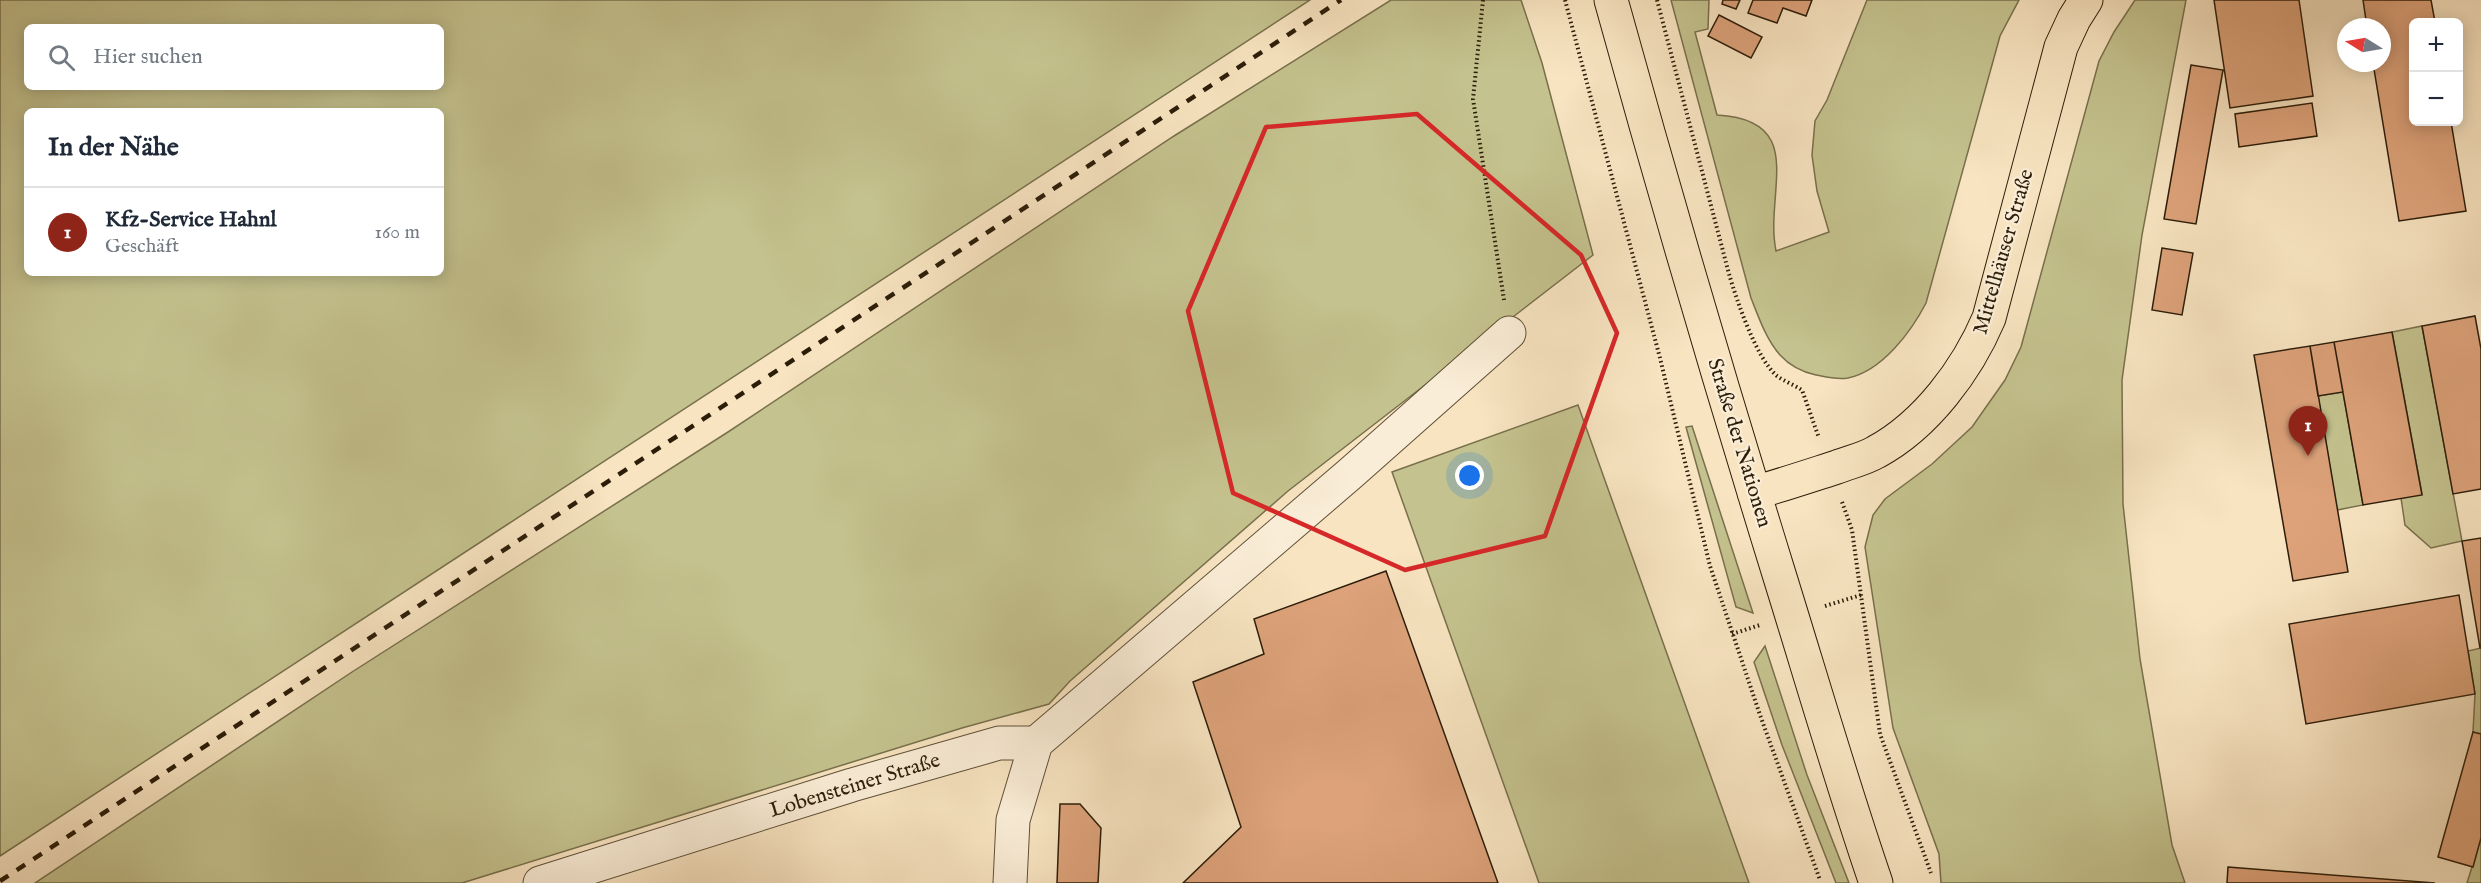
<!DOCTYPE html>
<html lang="de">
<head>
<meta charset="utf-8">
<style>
	body { margin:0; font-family:"IM FELL English",serif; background:#f6f6f7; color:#1f2937 }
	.controls { position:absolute; right:18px; top:18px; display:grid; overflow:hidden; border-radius:9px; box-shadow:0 3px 15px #0003 }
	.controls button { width:54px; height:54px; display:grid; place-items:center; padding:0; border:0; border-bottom:2px solid #e0e1e3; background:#fff; color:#1f2937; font:30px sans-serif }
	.compass { position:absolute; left:2337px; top:18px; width:54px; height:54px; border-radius:50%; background:#fff; box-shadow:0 3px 15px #0003; rotate:281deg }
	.you { position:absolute; left:1470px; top:476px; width:21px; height:21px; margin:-15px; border:4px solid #fff; border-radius:50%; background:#1a73e8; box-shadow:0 0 0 9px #1a73e833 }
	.badge { display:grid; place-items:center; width:39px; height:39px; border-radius:50%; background:#8f2418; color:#fff; font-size:20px; font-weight:700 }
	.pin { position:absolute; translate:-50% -50px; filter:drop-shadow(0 2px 3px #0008) }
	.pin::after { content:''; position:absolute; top:32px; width:21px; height:18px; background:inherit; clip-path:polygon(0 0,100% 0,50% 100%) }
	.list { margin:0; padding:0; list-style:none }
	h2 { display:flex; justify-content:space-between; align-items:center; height:78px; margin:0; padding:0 24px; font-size:26px }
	h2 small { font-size:20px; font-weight:400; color:#747a83 }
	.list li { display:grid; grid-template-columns:39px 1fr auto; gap:18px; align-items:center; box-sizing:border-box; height:90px; padding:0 24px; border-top:2px solid #e0e1e3 }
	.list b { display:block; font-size:22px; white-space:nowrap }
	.list p { margin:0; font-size:20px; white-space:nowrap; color:#747a83 }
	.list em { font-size:20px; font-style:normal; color:#747a83 }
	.icon { flex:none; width:33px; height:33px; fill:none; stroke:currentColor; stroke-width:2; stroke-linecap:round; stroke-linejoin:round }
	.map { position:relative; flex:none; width:2481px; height:883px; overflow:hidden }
	.search { position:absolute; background:#fff; box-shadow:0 3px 15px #0003; left:24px; top:24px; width:420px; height:66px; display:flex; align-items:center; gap:15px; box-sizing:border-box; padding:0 21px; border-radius:9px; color:#747a83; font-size:22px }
	.panel { position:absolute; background:#fff; box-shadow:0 3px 15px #0003; left:24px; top:108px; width:420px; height:168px; border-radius:9px }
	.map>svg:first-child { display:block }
	.green { fill:#c4c28e; stroke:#78704c; stroke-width:1.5; fill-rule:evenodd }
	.building { fill:#dda27a; stroke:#2c1d09; stroke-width:1.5 }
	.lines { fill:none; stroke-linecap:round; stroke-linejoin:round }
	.minor-casing { stroke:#5f4f37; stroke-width:35 }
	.major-casing { stroke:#2c1d09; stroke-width:35 }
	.path { stroke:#2c1d09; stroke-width:4; stroke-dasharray:1.5 3; stroke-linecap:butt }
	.minor { stroke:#faedd7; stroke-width:33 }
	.major { stroke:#f8e4c1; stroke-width:33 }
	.rail { stroke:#2c1d09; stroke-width:4.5; stroke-dasharray:10 10; stroke-linecap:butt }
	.marked { fill:none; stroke:#d62828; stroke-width:4.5; stroke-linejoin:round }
	.labels { text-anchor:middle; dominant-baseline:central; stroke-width:4.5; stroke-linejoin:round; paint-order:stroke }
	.street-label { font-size:21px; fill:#2c1d09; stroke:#faedd7 }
</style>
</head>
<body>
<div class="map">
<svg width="2481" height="883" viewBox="0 0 2481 883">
	<rect width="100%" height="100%" fill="#f8e4c1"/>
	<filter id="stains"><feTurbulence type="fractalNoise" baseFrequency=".00333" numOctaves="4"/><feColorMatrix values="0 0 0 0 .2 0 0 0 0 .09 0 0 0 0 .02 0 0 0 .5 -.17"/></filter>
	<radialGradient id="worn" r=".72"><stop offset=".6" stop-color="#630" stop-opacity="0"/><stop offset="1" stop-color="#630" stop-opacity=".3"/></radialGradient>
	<!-- green -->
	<path class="green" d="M0 0H1310L0 856ZM27 27H441V87H27ZM27 111H441V273H27Z
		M1391 0H1521L1542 63 1593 255 1288 491 1070 681 1049 704 962 728 462 883H35L352 672 728 432 1174 136Z
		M1671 0H1709L1708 29 1695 32 1717 115C1809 120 1764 192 1776 251L1829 232 1817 191 1812 155 1815 121 1827 100 1867 0H2019L2000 36 1926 303C1911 332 1882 371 1848 378 1837 380 1826 377 1816 375 1802 372 1790 366 1780 355 1766 339 1759 318 1751 298Z
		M2135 0H2186L2142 235 2122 380 2123 504 2140 659 2172 845 2185 883H1941L1939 854 1893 728 1865 547 1873 515 1885 499 1932 464 1972 427 2005 380 2021 347 2099 61 2114 32Z
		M2422 326 2462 541 2431 548 2405 525 2401 498 2422 494 2392 332Z
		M2343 392 2363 505 2337 510 2318 396Z
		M1578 405 1749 883H1539L1392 472Z
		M1692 426 1753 613 1736 607 1686 427Z
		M1765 646 1807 775 1849 883H1836L1782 745 1754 662Z
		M2481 648V734L2473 732 2475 694 2468 651Z
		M2481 838V883H2467Z"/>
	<!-- building -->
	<path class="building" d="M1723 0H1740L1736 9 1722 4Z
		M1753 0H1812L1806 16 1783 8 1777 23 1748 13Z
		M2214 0H2299L2313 96 2230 108Z
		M2363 0H2431L2435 22H2414V122H2451L2466 211 2399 221 2373 63H2382V27H2367Z
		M1719 15 1762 37 1751 58 1708 36Z
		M2191 65 2223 70 2196 224 2164 219Z
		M2312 103 2317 136 2239 147 2235 114Z
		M2162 248 2193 253 2182 315 2152 310Z
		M2475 316 2481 349V489L2453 494 2422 326Z
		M2392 332 2422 495 2363 505 2334 342Z
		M2334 342 2343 392 2318 396 2310 346Z
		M2310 346 2348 572 2293 581 2254 355Z
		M2481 538V648H2480L2462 541Z
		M1386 571 1498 883H1183L1241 827 1193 682 1264 654 1254 619Z
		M2459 595 2475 694 2306 724 2289 624Z
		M2473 732 2481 734V838L2473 867 2438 857Z
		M1060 804H1080L1101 828 1098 883H1057Z
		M2228 867 2435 883H2227Z"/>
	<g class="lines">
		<!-- minor casing -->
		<g class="minor-casing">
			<path id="minor" d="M1036 743 1351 473 1509 333
				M540 883 852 785 999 743H1036
				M1010 883 1013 820 1036 743"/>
		</g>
		<!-- major casing -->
		<g class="major-casing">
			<path id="major" d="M1611 0C1664 192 1720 383 1779 574 1811 677 1841 781 1876 883
				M1754 493C1782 485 1809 476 1837 467 1850 462 1864 459 1876 452 1926 425 1967 370 1989 318L2061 47 2074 19 2086 0"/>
		</g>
		<!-- path -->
		<path class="path" d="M1483 0 1473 99 1504 300
			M1565 0 1660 358 1710 566 1760 715 1820 880
			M1657 0 1729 274C1737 301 1756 358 1777 376 1784 381 1794 385 1802 390L1819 438
			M1842 502 1852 530 1880 734 1931 873
			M1825 606 1861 595
			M1732 634 1760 625"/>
		<!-- minor -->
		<use href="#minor" class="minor"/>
		<!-- major -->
		<use href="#major" class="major"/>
		<!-- rail -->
		<path class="rail" d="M0 881 1341 0"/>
	</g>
	<!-- marked area -->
	<path class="marked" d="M1417 114 1581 255 1617 333 1545 536 1405 570 1233 493 1188 311 1266 127Z"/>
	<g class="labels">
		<!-- street labels -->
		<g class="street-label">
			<text transform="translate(2004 252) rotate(-74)">Mittelhäuser Straße</text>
			<text transform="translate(1739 443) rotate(73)">Straße der Nationen</text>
			<text transform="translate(855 786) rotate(-17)">Lobensteiner Straße</text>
		</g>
	</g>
	<rect width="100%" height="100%" filter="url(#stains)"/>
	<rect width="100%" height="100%" fill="url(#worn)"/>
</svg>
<div class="controls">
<button>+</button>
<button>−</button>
</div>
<svg class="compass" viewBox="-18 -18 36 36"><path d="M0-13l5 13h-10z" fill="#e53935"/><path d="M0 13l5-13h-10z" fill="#747a83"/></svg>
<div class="you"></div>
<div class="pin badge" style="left:2308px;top:456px">1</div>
<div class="search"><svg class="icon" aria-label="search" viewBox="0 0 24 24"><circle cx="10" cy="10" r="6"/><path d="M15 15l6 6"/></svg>Hier suchen</div>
<section class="panel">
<h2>In der Nähe<small></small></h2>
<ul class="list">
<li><span class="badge">1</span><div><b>Kfz-Service Hahnl</b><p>Geschäft</p></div><em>160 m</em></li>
</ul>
</section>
</div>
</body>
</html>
